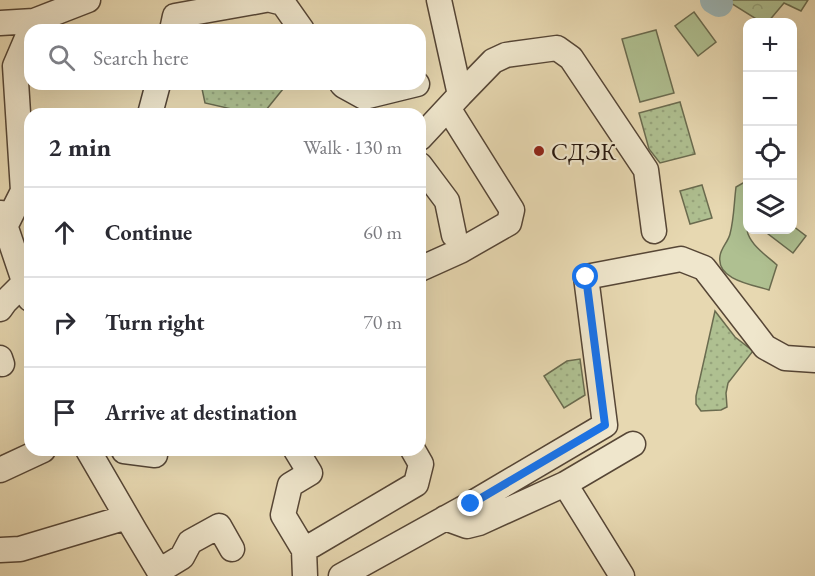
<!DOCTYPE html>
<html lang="en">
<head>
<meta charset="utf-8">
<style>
	body { margin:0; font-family:"EB Garamond",serif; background:#f2f2f3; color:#2b2b33 }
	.controls { position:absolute; right:18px; top:18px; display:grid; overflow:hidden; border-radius:12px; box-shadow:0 6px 24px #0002 }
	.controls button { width:54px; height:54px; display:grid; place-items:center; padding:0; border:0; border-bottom:2px solid #e1e1e2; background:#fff; color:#2b2b33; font:30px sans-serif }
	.stop { position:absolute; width:18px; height:18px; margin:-14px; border:4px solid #1a73e8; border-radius:50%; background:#fff }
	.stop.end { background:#1a73e8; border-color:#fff; box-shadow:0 2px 6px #0008 }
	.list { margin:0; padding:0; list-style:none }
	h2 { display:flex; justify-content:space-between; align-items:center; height:78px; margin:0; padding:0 24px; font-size:26px }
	h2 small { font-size:20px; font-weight:400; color:#7c7c81 }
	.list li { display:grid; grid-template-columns:39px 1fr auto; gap:18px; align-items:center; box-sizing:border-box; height:90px; padding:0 24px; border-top:2px solid #e1e1e2 }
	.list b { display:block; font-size:22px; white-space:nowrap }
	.list em { font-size:20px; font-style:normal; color:#7c7c81 }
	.icon { flex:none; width:33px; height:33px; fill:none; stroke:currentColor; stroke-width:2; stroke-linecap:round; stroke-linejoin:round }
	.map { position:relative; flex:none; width:815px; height:576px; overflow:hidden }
	.search { position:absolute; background:#fff; box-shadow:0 6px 24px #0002; left:24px; top:24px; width:402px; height:66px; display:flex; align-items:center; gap:15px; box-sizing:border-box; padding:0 21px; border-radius:18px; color:#7c7c81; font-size:22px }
	.panel { position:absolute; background:#fff; box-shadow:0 6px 24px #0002; left:24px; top:108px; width:402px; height:348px; border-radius:18px }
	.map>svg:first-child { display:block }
	.green { fill:url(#green-dots); stroke:#6a6b4f; stroke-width:1.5 }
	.forest { fill:url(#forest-crowns); stroke:#6a6b4f; stroke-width:1.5 }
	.pitch { fill:#afc091; stroke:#6a6b4f; stroke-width:1.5 }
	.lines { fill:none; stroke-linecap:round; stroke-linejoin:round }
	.river { stroke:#9cb7b8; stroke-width:28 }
	.minor-casing { stroke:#564636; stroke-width:27 }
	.minor { stroke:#efe6cc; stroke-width:24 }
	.route { stroke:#1a73e8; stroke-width:8 }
	.poi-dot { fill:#8f2418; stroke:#efe6cc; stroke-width:2 }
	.labels { text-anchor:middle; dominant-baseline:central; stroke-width:4.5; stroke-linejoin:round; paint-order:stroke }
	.poi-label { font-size:24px; fill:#26160d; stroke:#efe6cc; text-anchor:start }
</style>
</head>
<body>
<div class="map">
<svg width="815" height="576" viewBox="0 0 815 576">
	<defs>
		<pattern id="green-dots" width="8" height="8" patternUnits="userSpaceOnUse" patternTransform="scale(1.5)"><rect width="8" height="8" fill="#afc091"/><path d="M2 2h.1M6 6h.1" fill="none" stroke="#96a47c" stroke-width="1.8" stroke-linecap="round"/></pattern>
		<pattern id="forest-crowns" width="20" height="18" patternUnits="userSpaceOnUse" patternTransform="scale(1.5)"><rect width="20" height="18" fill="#afc091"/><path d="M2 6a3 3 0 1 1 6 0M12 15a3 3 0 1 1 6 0" fill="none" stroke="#96a47c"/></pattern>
	</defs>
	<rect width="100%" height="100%" fill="#e7d8b1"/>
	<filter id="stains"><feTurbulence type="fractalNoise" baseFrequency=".00333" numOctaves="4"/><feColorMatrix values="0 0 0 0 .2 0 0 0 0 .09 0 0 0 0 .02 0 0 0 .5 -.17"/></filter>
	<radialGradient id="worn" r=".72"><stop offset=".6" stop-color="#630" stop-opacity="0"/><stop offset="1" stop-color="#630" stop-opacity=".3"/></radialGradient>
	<!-- green -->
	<path class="green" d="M201 84H304L283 89 266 110 249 113 205 103Z
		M680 102 695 154 660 163 649 149 639 113Z
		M702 185 712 218 690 224 680 191Z
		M715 311 735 337 753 351 728 383 726 393 727 407 721 410 701 411 696 404V396Z
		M580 359 585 395 564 408 544 376 567 361Z"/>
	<!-- forest -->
	<path class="forest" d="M726 0H808L801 11 784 3 768 22H761Z"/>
	<!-- pitch -->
	<path class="pitch" d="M694 12 716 42 698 56 675 26Z
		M656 30 674 93 640 102 622 39Z
		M743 183 747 187C748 198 745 227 748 234 753 247 767 256 777 265L769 290C753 285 716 280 720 256 721 248 728 242 730 234 734 219 734 203 736 187Z
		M793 226 806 236 793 253 763 230H792Z"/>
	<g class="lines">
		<!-- river -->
		<path class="river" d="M714 0 719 3"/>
		<!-- minor casing -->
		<g class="minor-casing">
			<path id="minor" d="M271 0 283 3 302 30
				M0 23 34 21 88 0
				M172 30 175 16 265 0
				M342 84 344 86 364 97 417 84
				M460 95 493 61 506 55 557 48 571 58 646 170 654 231
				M150 114 158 84
				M420 138 460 95 439 0
				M420 165 447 201 454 235
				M1 213 30 299
				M5 227 23 191 15 66 30 31
				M420 269 460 251 509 223 512 210 448 108
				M0 309 5 302 24 283
				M0 358 2 364
				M88 450 135 531 162 576
				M124 450V451L155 455
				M296 450 310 473 290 485 283 515 304 550 305 576
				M0 470 43 450
				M565 484 622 576
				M445 518 467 526 479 523 565 484 633 444
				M0 550 20 549 127 517
				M304 550 416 484 421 464 413 450
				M159 571 182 557 190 542 219 526 232 549
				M341 576 471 504 605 425 586 277 681 259 704 268 765 347 785 358 815 360"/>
		</g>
		<!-- minor -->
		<use href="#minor" class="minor"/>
	</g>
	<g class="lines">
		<!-- route -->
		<path class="route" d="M471 504 605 425 586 277"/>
	</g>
	<!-- markers -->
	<circle class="poi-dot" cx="539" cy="151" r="6"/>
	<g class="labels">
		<!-- poi labels -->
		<g class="poi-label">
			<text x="551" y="151">СДЭК</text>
		</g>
	</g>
	<rect width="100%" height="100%" filter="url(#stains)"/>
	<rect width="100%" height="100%" fill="url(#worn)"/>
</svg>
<div class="controls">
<button>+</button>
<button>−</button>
<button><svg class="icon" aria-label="locate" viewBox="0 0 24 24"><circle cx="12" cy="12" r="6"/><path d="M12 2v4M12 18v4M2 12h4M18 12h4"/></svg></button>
<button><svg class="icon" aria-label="layers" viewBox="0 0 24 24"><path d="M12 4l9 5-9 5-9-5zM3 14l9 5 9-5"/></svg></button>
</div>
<div class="stop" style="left:586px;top:277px"></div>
<div class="stop end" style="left:471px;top:504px"></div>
<div class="search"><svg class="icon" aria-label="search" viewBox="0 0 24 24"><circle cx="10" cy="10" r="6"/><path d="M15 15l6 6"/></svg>Search here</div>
<section class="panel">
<h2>2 min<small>Walk · 130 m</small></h2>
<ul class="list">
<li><svg class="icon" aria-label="ahead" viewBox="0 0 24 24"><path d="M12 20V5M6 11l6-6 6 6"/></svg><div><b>Continue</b></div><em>60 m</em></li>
<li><svg class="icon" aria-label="right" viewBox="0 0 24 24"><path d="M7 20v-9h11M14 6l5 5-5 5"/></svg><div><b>Turn right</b></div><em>70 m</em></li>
<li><svg class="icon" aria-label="arrive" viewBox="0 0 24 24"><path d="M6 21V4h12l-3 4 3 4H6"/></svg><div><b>Arrive at destination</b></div></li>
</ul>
</section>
</div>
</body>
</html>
